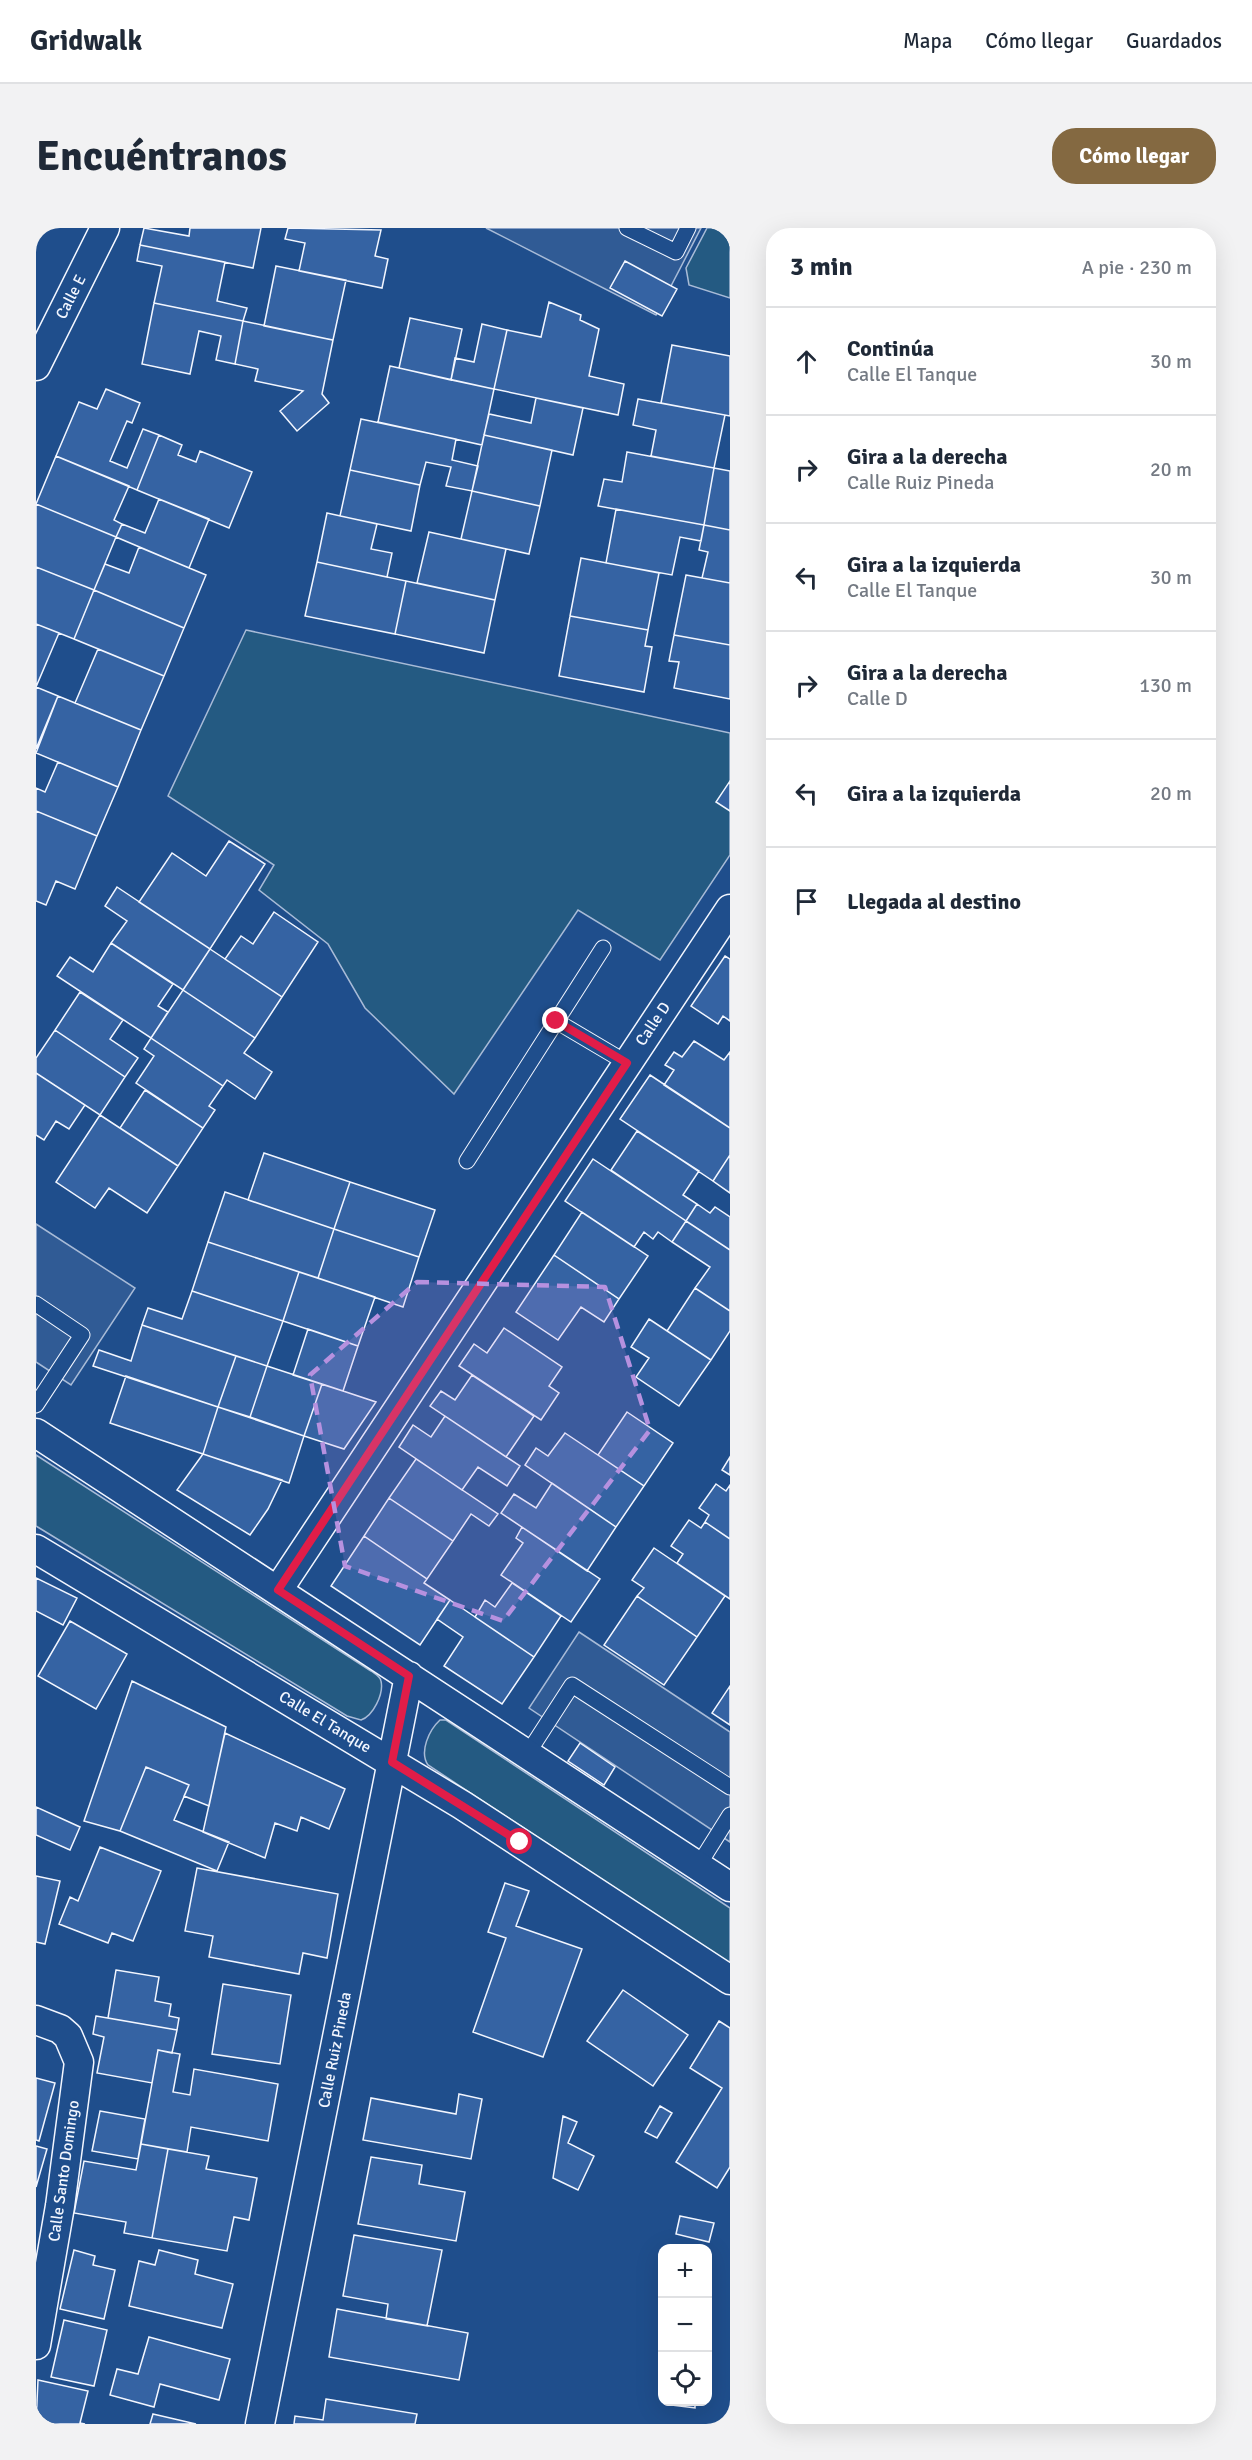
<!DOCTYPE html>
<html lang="es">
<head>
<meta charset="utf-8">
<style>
	body { margin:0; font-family:Signika,sans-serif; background:#f2f2f3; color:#1f2937 }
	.controls { position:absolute; right:18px; bottom:18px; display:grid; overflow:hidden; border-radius:12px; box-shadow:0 6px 24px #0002 }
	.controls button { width:54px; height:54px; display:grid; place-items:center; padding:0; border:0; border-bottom:2px solid #e0e1e3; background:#fff; color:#1f2937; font:30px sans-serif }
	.stop { position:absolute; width:18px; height:18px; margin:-14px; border:4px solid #e11d48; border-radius:50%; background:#fff }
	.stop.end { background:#e11d48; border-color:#fff; box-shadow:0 2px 6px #0008 }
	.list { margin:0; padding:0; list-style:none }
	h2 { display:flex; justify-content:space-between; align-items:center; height:78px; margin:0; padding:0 24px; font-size:26px }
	h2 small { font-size:20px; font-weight:400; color:#747a83 }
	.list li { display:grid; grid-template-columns:39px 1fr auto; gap:18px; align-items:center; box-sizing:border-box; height:108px; padding:0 24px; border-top:2px solid #e0e1e3 }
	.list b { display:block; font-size:22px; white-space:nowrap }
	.list p { margin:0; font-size:20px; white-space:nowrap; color:#747a83 }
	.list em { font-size:20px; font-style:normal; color:#747a83 }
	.icon { flex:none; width:33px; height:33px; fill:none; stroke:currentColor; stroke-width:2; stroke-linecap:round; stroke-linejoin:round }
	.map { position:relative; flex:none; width:694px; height:2196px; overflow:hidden; border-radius:24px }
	header { display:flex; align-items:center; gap:36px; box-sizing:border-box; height:84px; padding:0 30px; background:#fff; border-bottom:2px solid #e0e1e3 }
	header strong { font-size:28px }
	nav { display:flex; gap:33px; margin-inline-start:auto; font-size:21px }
	.intro { display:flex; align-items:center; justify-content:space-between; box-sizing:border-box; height:144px; padding:0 36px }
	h1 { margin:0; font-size:42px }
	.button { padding:15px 27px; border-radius:24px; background:#846941; color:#fff; font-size:21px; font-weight:700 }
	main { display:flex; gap:36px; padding:0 36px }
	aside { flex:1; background:#fff; border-radius:24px; box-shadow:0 6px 24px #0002 }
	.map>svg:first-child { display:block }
	.green { fill:#245a82; stroke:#a8bbd7; stroke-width:1.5 }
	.parking { fill:#305b95; stroke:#a8bbd7; stroke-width:1.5 }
	.building { fill:#3563a3; stroke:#f2f6ff; stroke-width:1.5 }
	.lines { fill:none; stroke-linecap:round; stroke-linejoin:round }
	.service-casing { stroke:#f2f6ff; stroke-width:17 }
	.minor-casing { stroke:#f2f6ff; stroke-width:31 }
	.service { stroke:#1f4e8c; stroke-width:15 }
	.minor { stroke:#1f4e8c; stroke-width:28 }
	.route { stroke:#e11d48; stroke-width:8 }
	.marked { fill:#b691df; fill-opacity:0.2; stroke:#b691df; stroke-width:4.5; stroke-dasharray:12 8; stroke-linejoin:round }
	.labels { text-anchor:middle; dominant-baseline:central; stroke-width:4.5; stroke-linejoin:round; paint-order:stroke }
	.street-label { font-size:16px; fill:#f2f6ff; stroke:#1f4e8c }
</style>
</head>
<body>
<header>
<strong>Gridwalk</strong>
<nav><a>Mapa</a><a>Cómo llegar</a><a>Guardados</a></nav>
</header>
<div class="intro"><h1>Encuéntranos</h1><a class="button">Cómo llegar</a></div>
<main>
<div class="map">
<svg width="694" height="2196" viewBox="0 0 694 2196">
	<rect width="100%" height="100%" fill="#1f4e8c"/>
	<!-- green -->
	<path class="green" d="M671 0H694V70L653 57 650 40Z
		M210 402 694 505V627L624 732 542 682 418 866 329 780 292 716 223 662 238 637 132 568Z
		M0 1227 335 1443C339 1446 344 1448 345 1453 348 1466 337 1488 325 1492L311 1488 0 1298Z
		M404 1492H410L694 1680V1736L392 1537C383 1524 393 1502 404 1492Z"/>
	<!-- parking -->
	<path class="parking" d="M450 0H665L620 87Z
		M0 996 99 1060 35 1157 0 1134Z
		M543 1404 694 1504V1614L493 1480Z"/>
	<!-- building -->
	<path class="building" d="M108 0 153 8 154 0H225L217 40 104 17Z
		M252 0 345 2 339 28 352 31 346 60 263 43 269 15 249 11Z
		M104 17 189 34 181 73 211 80 207 93 118 75 126 38 101 33Z
		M589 33 641 61 626 88 574 60Z
		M240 38 310 52 297 112 228 98Z
		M513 74 545 87 544 92 563 101 553 148 588 156 582 187 458 161 471 102 505 109Z
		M118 75 207 93 199 136 180 132 185 108 163 103 154 146 106 136Z
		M374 90 426 101 415 152 363 140Z
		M207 93 297 112 286 166 293 175 261 203 244 183 267 163 219 153 222 141 199 136Z
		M446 96 471 102 458 161 415 152 419 130 438 134Z
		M636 117 694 128V188L625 175Z
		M354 138 458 161 446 217 342 194Z
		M70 161 104 175 96 195 91 193 74 233 91 240 107 201 123 207 101 262 20 228 43 174 61 181Z
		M500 170 547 180 537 227 448 207 453 186 495 195Z
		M602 171 689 187 678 240 615 228 620 202 597 197Z
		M325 191 420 211 416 232 442 238 436 263 410 258 415 239 390 234 384 257 314 242Z
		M123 207 146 217 142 227 160 234 164 223 216 244 193 300 101 262Z
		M448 207 516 222 504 278 436 263Z
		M591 224 678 240 668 297 562 278 568 251 586 254Z
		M20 228 93 258 78 292 86 296 80 309 0 276Z
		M678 240 694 243V302L668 297Z
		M314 242 384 257 375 303 304 288Z
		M436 263 504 278 493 326 425 311Z
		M123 271 173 291 153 340 80 309 86 296 109 305Z
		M0 276 80 309 58 362 0 339Z
		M580 281 668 297 665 313 644 309 636 347 570 335Z
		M291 285 341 296 335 321 356 325 351 349 281 334Z
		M668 297 694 302V355L666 350 672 324 663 322Z
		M393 304 470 321 459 372 381 355Z
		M103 319 170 347 148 400 58 362 69 336 93 345Z
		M545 330 623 345 612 402 534 388Z
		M281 334 370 353 359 406 269 388Z
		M0 339 58 362 38 411 0 396Z
		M650 347 694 355V417L638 407Z
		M370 353 459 372 448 425 359 406Z
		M58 362 148 400 128 448 38 411Z
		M534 388 612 402 609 418 616 419 608 464 523 448Z
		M0 396 23 405 0 459Z
		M638 407 694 417V471L638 460 643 434 633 433Z
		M62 421 128 448 105 502 39 475Z
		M0 459 22 468 0 521Z
		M22 468 105 502 82 559 0 525Z
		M22 534 82 559 61 608 0 583V560L9 564Z
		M694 553V583L680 574Z
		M0 583 61 608 39 661 20 653 10 677 0 673Z
		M193 613 229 636 174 721 103 674 136 625 170 648Z
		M81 659 174 721 147 762 75 715 91 693 69 678Z
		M238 684 282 714 246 769 189 731 205 708 217 716Z
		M75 715 137 756 122 778 132 784 115 810 21 748 34 729 57 744Z
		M174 721 246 769 219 810 147 762Z
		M689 728 694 731V793L687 788 682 796 655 778Z
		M147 762 219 810 208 825 236 844 219 871 191 852 187 858 115 810Z
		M44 764 87 792 74 811 102 830 89 849 19 802Z
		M19 802 89 849 64 887 0 845V830Z
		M115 810 187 858 173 878 179 882 167 900 100 855 118 828 108 821Z
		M658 813 688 832 694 824V900L628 857 638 842 629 837 638 824 646 829Z
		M0 845 49 877 33 901 20 893 8 912 0 907Z
		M614 847 694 900V927L677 953 584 891Z
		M109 862 167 900 142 938 84 900Z
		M64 887 142 938 111 985 73 960 59 980 20 954Z
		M601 903 663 943 647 967 661 976 650 993 575 942Z
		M228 925 314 954 298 1001 212 972Z
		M694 927V965L677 953Z
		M557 931 650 993 636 1014 622 1004 617 1011 608 1004 598 1019 529 973Z
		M314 954 399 982 383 1029 298 1001Z
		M189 964 298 1001 282 1050 172 1014Z
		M661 976 674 985 679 979 694 989V1022L650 993Z
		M546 984 612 1028 583 1071 518 1027Z
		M650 993 694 1022V1083L659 1060 674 1039 636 1014Z
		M298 1001 383 1029 367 1079 282 1050Z
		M172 1014 263 1044 247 1093 156 1063Z
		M518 1027 583 1071 568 1094 545 1079 522 1112 480 1084Z
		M263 1044 339 1069 322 1118 247 1093Z
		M659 1060 694 1083V1103L675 1132 631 1103Z
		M156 1063 247 1093 231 1138 106 1097 112 1080 146 1091Z
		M613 1091 675 1132 643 1178 600 1149 613 1130 595 1119Z
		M106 1097 200 1128 182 1179 57 1138 63 1122 95 1133Z
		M468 1100 526 1139 513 1158 523 1165 505 1192 423 1138 438 1116 451 1125Z
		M272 1101 322 1118 307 1163 257 1147Z
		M200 1128 231 1138 214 1189 182 1179Z
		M231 1138 286 1156 268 1208 214 1189Z
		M436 1147 498 1188 470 1229 394 1178 405 1163 419 1172Z
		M90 1148 182 1179 167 1226 74 1195Z
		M286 1156 340 1174 308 1221 268 1208Z
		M182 1179 268 1208 253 1255 167 1226Z
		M591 1184 637 1215 608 1258 562 1227Z
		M409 1188 484 1238 471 1258 442 1239 426 1262 363 1219 377 1197 395 1209Z
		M529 1205 608 1258 580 1299 489 1237 500 1220 512 1228Z
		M167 1226 246 1252 232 1281 214 1307 141 1262Z
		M694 1229V1247L686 1242Z
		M380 1231 462 1286 453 1298 435 1286 417 1313 353 1270Z
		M516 1255 580 1299 551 1343 465 1285 478 1266 500 1280Z
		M680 1256 690 1263 694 1257V1311L669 1294 673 1287 663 1280Z
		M353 1270 417 1313 391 1351 328 1308Z
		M653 1292 665 1300 669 1294 694 1311V1371L641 1335 647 1326 635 1318Z
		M486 1299 564 1351 535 1394 465 1347 487 1315 480 1310Z
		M328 1308 391 1351 388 1355 414 1372 384 1417 295 1358Z
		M618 1320 689 1368 661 1409 601 1368 608 1360 596 1352Z
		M0 1350 41 1370 27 1397 0 1383Z
		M476 1355 525 1388 498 1429 439 1389 449 1372 459 1379Z
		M601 1368 661 1409 628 1457 568 1417Z
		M414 1372 498 1429 466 1476 408 1438 427 1409 401 1391Z
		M34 1393 91 1426 60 1481 2 1448Z
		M96 1453 190 1499 173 1578 148 1568 153 1557 110 1539 84 1603 48 1593Z
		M694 1458V1497L676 1485Z
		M189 1505 309 1561 293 1601 265 1589 261 1603 239 1595 229 1630 167 1604Z
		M544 1515 579 1539 568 1557 532 1533Z
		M110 1539 153 1557 138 1592 193 1614 181 1643 84 1603Z
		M0 1579 44 1599 34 1622 0 1607Z
		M64 1619 125 1643 97 1713 76 1705 72 1715 23 1696 34 1669 42 1673Z
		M161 1640 302 1666 291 1730 267 1725 263 1746 173 1729 177 1708 149 1703Z
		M0 1648 24 1653 9 1716 0 1714Z
		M469 1655 493 1663 480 1698 546 1721 507 1829 437 1804 470 1710 452 1704Z
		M80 1742 123 1749 119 1773 135 1776 133 1788 143 1790 141 1802 72 1790Z
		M187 1756 255 1767 244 1836 176 1826Z
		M587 1762 652 1807 617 1858 551 1813Z
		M60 1788 141 1802 136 1825 122 1822 116 1855 61 1845 68 1809 57 1806Z
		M683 1793 694 1800V1939L681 1960 640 1934 686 1860 654 1840Z
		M122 1822 144 1826 137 1864 154 1867 158 1841 242 1856 232 1913 155 1899 151 1924 105 1916Z
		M0 1850 19 1855 3 1913 0 1912Z
		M423 1866 446 1871 435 1931 327 1912 335 1870 420 1886Z
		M624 1878 636 1885 621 1910 609 1904Z
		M64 1883 109 1891 102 1931 56 1923Z
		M527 1888 541 1894 532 1915 558 1928 542 1962 517 1950Z
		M105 1916 132 1921 116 2010 88 2005 90 1994 38 1985 48 1933 100 1942Z
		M0 1918 11 1921 0 1959Z
		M132 1921 173 1928 170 1941 221 1950 213 1992 198 1989 191 2023 116 2010Z
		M335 1929 386 1937 383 1956 429 1964 420 2013 322 1996Z
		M644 1988 678 1995 673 2014 640 2006Z
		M318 2007 406 2022 391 2098 350 2091 352 2076 307 2068Z
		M38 2022 59 2028 57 2037 79 2042 68 2091 24 2081Z
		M123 2022 162 2032 159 2046 197 2056 186 2100 93 2078 103 2033 119 2037Z
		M301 2081 432 2105 423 2152 293 2129Z
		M28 2092 71 2102 58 2158 15 2149Z
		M113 2109 194 2131 183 2172 124 2156 118 2179 74 2167 81 2141 102 2146Z
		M2 2152 52 2163 44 2195 49 2196H0Z
		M290 2171 381 2186 379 2196H258L259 2188 287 2192Z
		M636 2174H659V2180L636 2177Z
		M117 2186 160 2196H114Z"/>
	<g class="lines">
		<!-- service casing -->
		<g class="service-casing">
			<path id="service" d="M591 0 640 24 652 0
				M520 793 591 835
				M431 933 567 720
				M0 1076 46 1107 0 1177
				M492 1525 536 1457 694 1559
				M662 1638 694 1587"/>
		</g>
		<!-- minor casing -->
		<g class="minor-casing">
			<path id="minor" d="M0 138 69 0
				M0 1205 694 1659
				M0 1321 426 1577 694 1752
				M242 1362 694 681
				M0 1792 24 1801 32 1808 43 1834 24 1978 0 2117
				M224 2196 373 1448"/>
		</g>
		<!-- service -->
		<use href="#service" class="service"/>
		<!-- minor -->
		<use href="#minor" class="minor"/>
	</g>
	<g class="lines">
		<!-- route -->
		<path class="route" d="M484 1614 356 1534 373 1448 242 1362 591 835 520 793"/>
	</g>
	<!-- marked area -->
	<path class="marked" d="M381 1054 569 1059 614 1202 467 1393 309 1338 274 1147Z"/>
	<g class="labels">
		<!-- street labels -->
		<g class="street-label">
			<text transform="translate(35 69) rotate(-63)">Calle E</text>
			<text transform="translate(617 796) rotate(-56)">Calle D</text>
			<text transform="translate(289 1494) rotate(31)">Calle El Tanque</text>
			<text transform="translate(299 1822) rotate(-79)">Calle Ruiz Pineda</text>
			<text transform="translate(28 1943) rotate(-82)">Calle Santo Domingo</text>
		</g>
	</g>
</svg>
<div class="controls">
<button>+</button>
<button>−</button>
<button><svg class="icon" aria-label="locate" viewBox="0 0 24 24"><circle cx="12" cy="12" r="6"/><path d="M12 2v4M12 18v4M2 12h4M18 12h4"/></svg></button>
</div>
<div class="stop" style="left:484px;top:1614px"></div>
<div class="stop end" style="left:520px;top:793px"></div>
</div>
<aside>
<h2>3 min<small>A pie · 230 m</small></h2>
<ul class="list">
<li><svg class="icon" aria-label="ahead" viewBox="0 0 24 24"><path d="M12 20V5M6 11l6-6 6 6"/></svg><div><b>Continúa</b><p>Calle El Tanque</p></div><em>30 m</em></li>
<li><svg class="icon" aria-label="right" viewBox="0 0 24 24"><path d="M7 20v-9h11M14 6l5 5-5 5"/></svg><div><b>Gira a la derecha</b><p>Calle Ruiz Pineda</p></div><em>20 m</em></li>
<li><svg class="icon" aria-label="left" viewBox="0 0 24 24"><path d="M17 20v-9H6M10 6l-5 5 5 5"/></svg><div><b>Gira a la izquierda</b><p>Calle El Tanque</p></div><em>30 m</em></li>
<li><svg class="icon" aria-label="right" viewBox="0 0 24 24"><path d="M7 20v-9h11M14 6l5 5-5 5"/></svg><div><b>Gira a la derecha</b><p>Calle D</p></div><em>130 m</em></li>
<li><svg class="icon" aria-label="left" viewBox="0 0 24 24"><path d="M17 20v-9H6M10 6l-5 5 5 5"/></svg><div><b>Gira a la izquierda</b></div><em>20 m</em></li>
<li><svg class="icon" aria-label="arrive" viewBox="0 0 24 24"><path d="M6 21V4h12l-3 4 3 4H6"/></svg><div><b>Llegada al destino</b></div></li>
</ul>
</aside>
</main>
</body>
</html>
